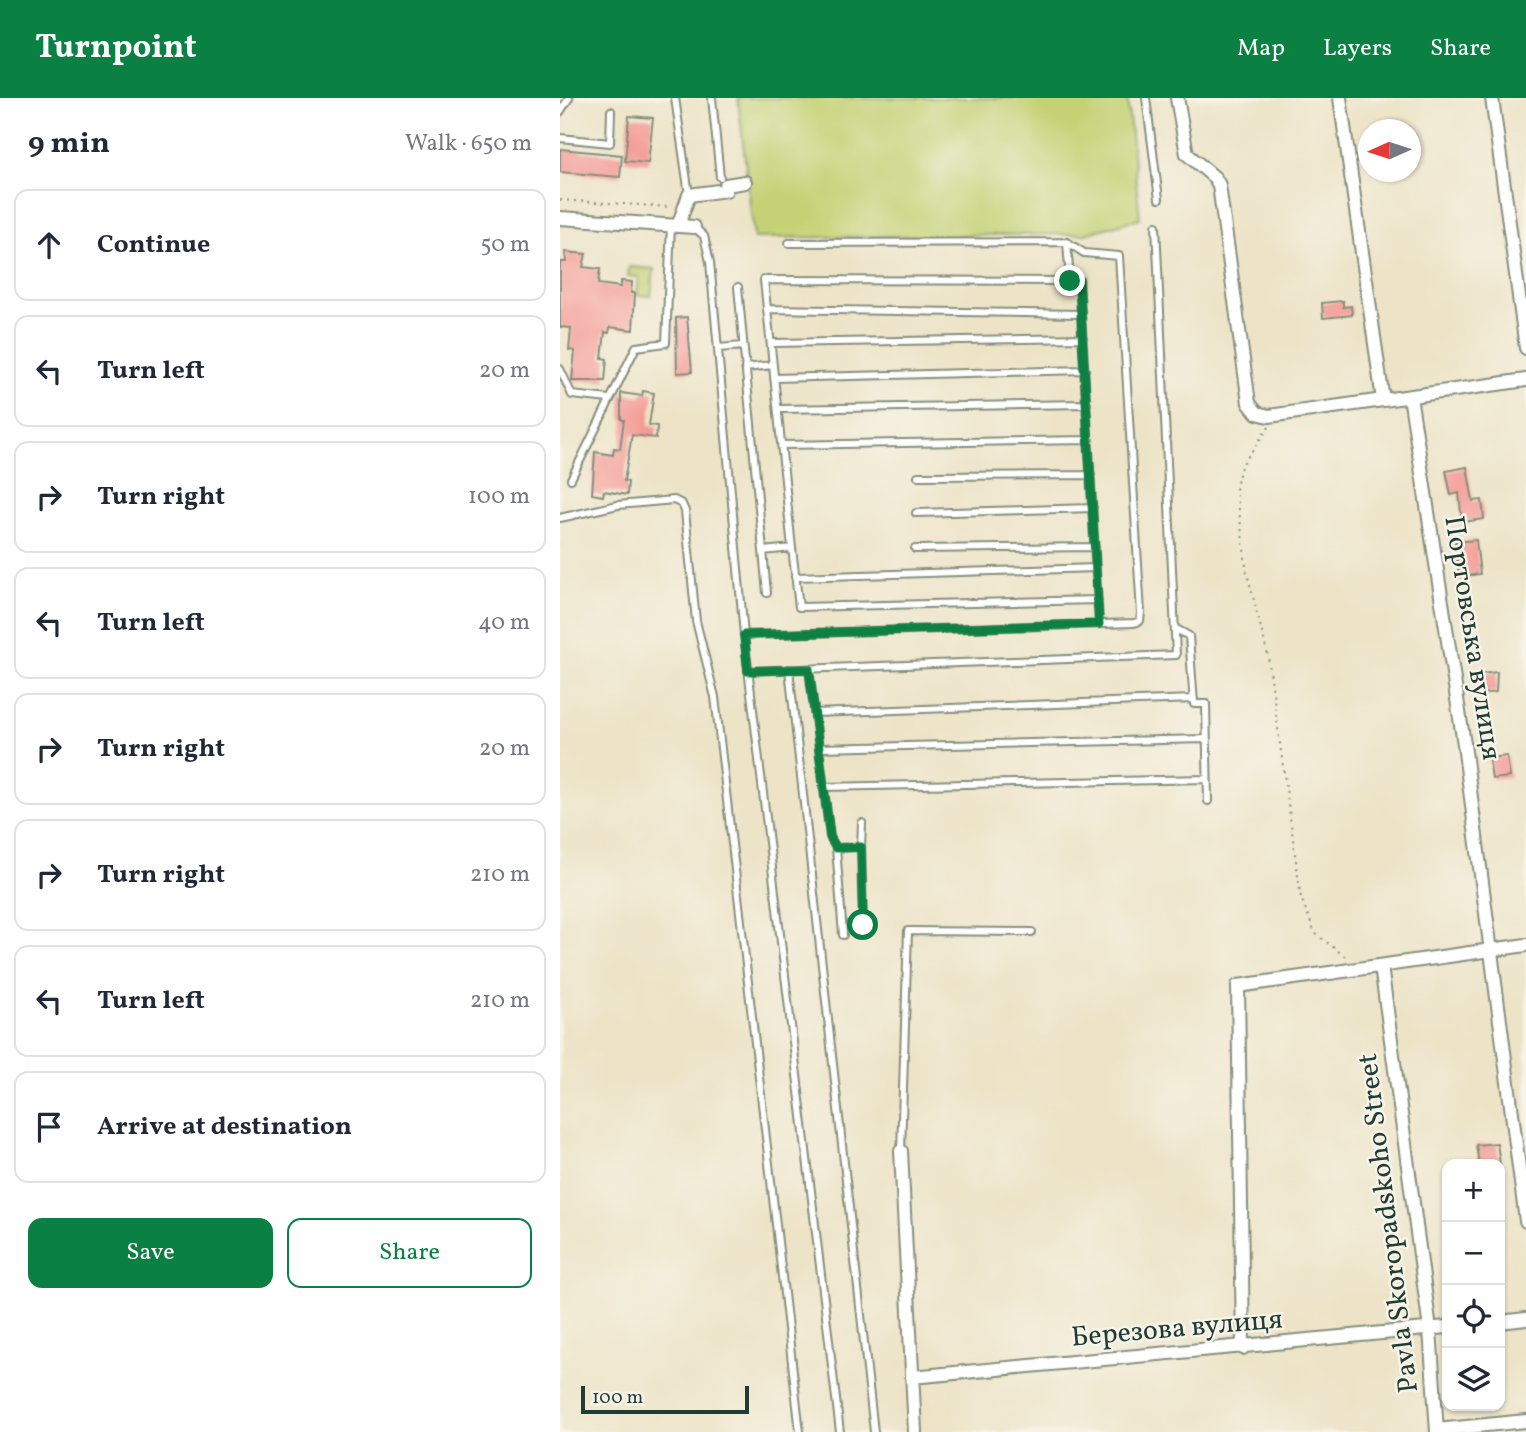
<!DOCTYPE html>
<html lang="en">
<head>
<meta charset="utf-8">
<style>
	body { margin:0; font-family:Vollkorn,serif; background:#f6f6f7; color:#1f2937 }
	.controls { position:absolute; right:21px; bottom:21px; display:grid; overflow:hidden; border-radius:14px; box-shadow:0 2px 5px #0004 }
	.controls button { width:63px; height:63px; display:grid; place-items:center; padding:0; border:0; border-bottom:2px solid #e0e1e3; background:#fff; color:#1f2937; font:35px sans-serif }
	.compass { position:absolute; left:798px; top:21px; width:63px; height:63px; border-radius:50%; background:#fff; box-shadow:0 2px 5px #0004; rotate:267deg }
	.scale { position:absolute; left:21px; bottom:18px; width:168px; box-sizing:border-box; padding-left:7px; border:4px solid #1f3d34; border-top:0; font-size:19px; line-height:24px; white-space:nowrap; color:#1f3d34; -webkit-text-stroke:5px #f7f3e8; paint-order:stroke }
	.stop { position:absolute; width:21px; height:21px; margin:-16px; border:5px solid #0b8043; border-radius:50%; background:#fff }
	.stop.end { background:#0b8043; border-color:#fff; box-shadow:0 2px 7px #0008 }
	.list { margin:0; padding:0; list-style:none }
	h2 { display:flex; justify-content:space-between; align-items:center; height:91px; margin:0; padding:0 28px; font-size:30px }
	h2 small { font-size:23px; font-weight:400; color:#747a83 }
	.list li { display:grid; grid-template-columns:46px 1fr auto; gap:21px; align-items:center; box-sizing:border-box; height:112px; margin:0 14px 14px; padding:0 14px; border:2px solid #e0e1e3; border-radius:14px }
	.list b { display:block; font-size:26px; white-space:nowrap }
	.list em { font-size:23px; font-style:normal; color:#747a83 }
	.actions { display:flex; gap:14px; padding:21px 28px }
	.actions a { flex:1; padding:16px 0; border:2px solid #0b8043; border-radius:14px; text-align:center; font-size:24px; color:#0b8043 }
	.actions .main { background:#0b8043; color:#fff }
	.icon { flex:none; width:38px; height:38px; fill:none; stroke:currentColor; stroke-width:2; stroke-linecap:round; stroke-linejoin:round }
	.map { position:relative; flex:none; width:966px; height:1334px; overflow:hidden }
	header { display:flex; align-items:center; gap:42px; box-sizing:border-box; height:98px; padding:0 35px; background:#0b8043; color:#fff }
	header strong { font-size:33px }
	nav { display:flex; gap:38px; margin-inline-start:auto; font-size:24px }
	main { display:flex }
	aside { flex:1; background:#fff }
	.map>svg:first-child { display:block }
	.green { fill:#c4d274; stroke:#728854; stroke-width:2 }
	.building { fill:#f49a94 }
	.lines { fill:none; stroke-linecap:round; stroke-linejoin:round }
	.lane-casing { stroke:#86907e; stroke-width:10 }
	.street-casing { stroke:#86907e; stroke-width:16 }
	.path { stroke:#86907e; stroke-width:2; stroke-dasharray:2 5; stroke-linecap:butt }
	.lane { stroke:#fff; stroke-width:6 }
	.street { stroke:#fff; stroke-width:12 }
	.route { stroke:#0b8043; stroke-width:9 }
	.labels { text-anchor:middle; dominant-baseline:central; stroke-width:5; stroke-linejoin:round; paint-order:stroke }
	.street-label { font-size:28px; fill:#1f3d34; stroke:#f7f3e8 }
</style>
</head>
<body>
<header>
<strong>Turnpoint</strong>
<nav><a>Map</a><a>Layers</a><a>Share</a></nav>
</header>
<main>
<aside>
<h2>9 min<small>Walk · 650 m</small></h2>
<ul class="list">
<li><svg class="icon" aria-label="ahead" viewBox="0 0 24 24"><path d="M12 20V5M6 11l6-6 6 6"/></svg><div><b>Continue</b></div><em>50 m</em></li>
<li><svg class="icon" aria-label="left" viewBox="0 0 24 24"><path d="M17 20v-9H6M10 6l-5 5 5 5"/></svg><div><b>Turn left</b></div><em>20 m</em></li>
<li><svg class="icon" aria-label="right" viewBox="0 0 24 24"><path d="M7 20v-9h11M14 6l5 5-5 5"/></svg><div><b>Turn right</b></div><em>100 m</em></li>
<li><svg class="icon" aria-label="left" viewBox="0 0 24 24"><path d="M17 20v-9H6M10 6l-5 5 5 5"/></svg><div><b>Turn left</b></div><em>40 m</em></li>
<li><svg class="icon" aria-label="right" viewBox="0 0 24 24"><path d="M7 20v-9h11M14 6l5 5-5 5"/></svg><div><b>Turn right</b></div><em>20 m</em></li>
<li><svg class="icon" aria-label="right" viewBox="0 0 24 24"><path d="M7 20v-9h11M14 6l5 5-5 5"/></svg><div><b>Turn right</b></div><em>210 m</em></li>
<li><svg class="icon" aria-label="left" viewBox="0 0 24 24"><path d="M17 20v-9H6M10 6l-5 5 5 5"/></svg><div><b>Turn left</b></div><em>210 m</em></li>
<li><svg class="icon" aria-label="arrive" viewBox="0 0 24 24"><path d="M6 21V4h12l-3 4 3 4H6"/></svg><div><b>Arrive at destination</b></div></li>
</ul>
<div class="actions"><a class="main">Save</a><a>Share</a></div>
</aside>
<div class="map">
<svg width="966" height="1334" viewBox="0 0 966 1334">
	<rect width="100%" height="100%" fill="#f7f3e8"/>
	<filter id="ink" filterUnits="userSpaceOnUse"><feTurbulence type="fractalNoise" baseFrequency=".0143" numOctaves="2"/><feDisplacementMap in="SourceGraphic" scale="14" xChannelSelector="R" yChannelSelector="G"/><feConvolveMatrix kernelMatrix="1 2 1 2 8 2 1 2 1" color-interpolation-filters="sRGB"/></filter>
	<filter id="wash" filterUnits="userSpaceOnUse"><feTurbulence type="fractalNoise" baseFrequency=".00686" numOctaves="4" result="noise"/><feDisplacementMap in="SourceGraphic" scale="28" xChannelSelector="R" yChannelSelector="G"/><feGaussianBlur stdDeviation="1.57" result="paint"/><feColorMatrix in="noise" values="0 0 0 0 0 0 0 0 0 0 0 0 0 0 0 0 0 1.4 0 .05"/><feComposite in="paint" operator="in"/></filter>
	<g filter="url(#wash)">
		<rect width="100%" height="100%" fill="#ede4c8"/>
		<!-- green -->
		<path class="green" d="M178 0H567L580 120 525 136 194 140Z
			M69 169 94 171 91 198 77 197 79 179 68 178Z"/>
		<g id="blocks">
			<!-- building -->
			<path class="building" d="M69 18 93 20 88 65 65 63Z
				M0 51 62 57 60 79 0 74Z
				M5 154 26 156 23 169 40 171 38 186 61 189V183L72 184 71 195H75L73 232 50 229 49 235 45 234 42 260 47 261 45 283H12L15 253 9 252 11 230 0 229V164H6Z
				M783 203V209L791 208 792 217 763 220 762 205Z
				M127 219 132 274 117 275 116 220Z
				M83 293 94 295 89 327 97 328 96 340 72 337 64 383 68 384 67 397 44 393 43 398 32 396 35 354 53 357 54 350 60 351 64 322 61 321V295L82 298Z
				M907 369 913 403 922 402 924 421 902 424 899 395 891 397 886 373Z
				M916 442 920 476 899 479 895 444Z
				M937 574 936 594 916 597 914 577Z
				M947 658 950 679 932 681 929 660Z
				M937 1045 940 1066H919L916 1047Z"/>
		</g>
	</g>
	<g filter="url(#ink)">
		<use href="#blocks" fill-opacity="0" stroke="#86907e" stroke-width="2"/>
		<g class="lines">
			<!-- lane casing -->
			<g class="lane-casing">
				<path id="lane" d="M115 0 129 97
					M152 0 160 79
					M586 0 599 101
					M0 14 9 0
					M0 40 50 45 51 13
					M134 129 144 138 150 164 184 537 280 1334
					M507 144 510 183 519 182 539 526
					M178 189 207 495
					M207 211 521 216
					M211 245 523 240
					M158 250 183 248
					M185 270 213 267
					M0 271 12 297 49 301
					M214 280 525 272
					M218 311 527 306
					M222 347 529 342
					M358 378 531 377
					M11 381 76 249 106 245 111 127
					M356 415 533 410
					M0 420 58 407 114 402 122 406 125 413 136 523 155 599 240 1334
					M232 450 204 182 510 183
					M355 451 535 449
					M203 453 232 450 239 509 538 502
					M235 479 536 470
					M616 531 629 538 634 606H646L648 703
					M184 537 574 525 580 523 581 515 559 158 524 155 507 144 229 145
					M229 571 314 1334
					M249 571 270 739 276 750 301 749 302 725
					M188 573 616 557 596 128
					M254 615 634 601
					M259 650 647 641
					M263 689 647 681
					M301 749 303 827
					M276 750 283 837
					M341 1053 348 833 472 834"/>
			</g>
			<!-- street casing -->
			<g class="street-casing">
				<path id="street" d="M617 0 627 56 655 80 659 87 689 305 697 315 709 318 966 282
					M780 0 823 302
					M932 0 966 250
					M0 120 134 129
					M118 128 129 97 166 92V87L185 84
					M850 298 904 646 966 1123
					M821 868 870 1231 877 1334
					M341 1053 355 1334
					M940 1224 966 1221
					M683 1250 678 888 966 847
					M352 1279 887 1229
					M877 1332 966 1323"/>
			</g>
			<!-- path -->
			<path class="path" d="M0 102 111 109
				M709 329 681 368 676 389 687 475 708 558 741 800 755 835 787 860"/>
			<!-- lane -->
			<use href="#lane" class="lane"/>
			<!-- street -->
			<use href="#street" class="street"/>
		</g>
	</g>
	<g class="lines" filter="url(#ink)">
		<!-- route -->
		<path class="route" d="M303 827 301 749 276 750 270 739 249 571 188 573 184 537 539 526 519 182 510 183"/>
	</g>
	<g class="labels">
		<!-- street labels -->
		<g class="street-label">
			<text transform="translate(912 540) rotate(81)">Портовська вулиця</text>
			<text transform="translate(829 1125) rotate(-97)">Pavla Skoropadskoho Street</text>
			<text transform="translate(617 1231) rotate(-5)">Березова вулиця</text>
		</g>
	</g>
</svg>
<div class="controls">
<button>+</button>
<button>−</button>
<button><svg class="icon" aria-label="locate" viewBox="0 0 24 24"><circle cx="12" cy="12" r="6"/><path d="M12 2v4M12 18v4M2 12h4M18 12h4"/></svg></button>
<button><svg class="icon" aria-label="layers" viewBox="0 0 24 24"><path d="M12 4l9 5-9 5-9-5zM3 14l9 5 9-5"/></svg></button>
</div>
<svg class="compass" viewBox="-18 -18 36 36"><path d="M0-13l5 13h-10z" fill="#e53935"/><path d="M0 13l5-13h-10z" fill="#747a83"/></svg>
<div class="scale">100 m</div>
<div class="stop" style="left:303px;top:827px"></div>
<div class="stop end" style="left:510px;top:183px"></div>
</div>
</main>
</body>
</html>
